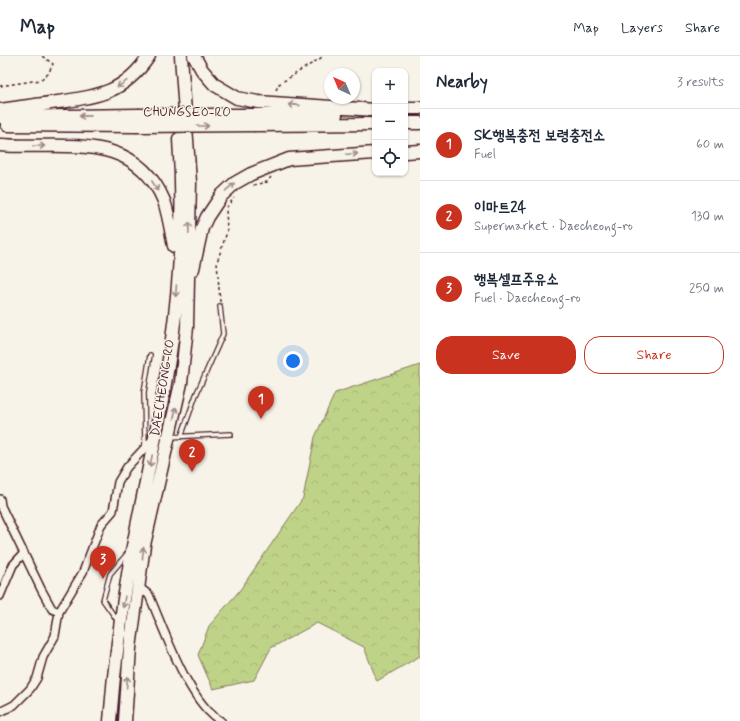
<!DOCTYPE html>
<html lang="en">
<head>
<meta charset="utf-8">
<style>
	body { margin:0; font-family:Mynerve,"Poor Story",sans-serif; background:#f6f6f7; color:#1f2937 }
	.controls { position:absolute; right:12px; top:12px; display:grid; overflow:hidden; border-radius:8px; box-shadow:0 1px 3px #0004 }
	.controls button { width:36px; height:36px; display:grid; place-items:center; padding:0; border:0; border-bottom:1px solid #e0e1e3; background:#fff; color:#1f2937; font:20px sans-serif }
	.compass { position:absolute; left:324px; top:12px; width:36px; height:36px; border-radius:50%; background:#fff; box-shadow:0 1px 3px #0004; rotate:316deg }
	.you { position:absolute; left:293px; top:305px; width:14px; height:14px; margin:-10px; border:3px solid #fff; border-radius:50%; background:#1a73e8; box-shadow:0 0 0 6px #1a73e833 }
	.badge { display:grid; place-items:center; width:26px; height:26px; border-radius:50%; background:#c8321e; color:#fff; font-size:13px; font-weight:700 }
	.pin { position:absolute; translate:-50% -33px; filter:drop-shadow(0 1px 2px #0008) }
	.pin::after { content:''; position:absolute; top:21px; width:14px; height:12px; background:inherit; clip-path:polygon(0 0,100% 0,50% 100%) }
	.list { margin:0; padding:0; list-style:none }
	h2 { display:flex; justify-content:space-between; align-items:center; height:52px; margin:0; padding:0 16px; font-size:17px }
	h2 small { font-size:13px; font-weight:400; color:#747a83 }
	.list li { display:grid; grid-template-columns:26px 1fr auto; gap:12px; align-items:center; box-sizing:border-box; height:72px; padding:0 16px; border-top:1px solid #e0e1e3 }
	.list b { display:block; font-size:15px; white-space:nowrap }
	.list p { margin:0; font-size:13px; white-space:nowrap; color:#747a83 }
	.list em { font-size:13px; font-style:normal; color:#747a83 }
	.actions { display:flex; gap:8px; padding:12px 16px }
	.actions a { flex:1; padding:9px 0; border:1px solid #c8321e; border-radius:16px; text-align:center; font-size:14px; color:#c8321e }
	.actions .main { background:#c8321e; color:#fff }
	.icon { flex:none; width:22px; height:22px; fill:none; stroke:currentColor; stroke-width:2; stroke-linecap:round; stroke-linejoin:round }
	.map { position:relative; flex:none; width:420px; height:665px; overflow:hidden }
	header { display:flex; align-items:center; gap:24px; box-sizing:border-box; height:56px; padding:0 20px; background:#fff; border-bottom:1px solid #e0e1e3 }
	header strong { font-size:19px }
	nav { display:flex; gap:22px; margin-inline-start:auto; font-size:14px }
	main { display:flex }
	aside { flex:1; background:#fff }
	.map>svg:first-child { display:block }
	.forest { fill:url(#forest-crowns); stroke:#84795a }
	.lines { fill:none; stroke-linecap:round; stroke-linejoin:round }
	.service-casing { stroke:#4a1f2b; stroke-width:6 }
	.minor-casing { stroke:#4a1f2b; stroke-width:10 }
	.trunk-casing { stroke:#4a1f2b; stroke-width:15 }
	.path { stroke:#4a1f2b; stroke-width:1.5; stroke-dasharray:3 3; stroke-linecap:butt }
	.service { stroke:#f7f3e8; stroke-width:3.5 }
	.minor { stroke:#f7f3e8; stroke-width:7 }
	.trunk { stroke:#f7f3e8; stroke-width:12 }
	.trunk-bridge-casing { stroke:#4a1f2b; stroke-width:15; stroke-linecap:butt }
	.trunk-bridge { stroke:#f7f3e8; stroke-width:12 }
	.oneway { stroke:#a0898a }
	.labels { text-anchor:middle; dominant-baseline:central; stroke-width:3; stroke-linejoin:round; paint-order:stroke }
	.street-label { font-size:13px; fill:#4a1f2b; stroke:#f7f3e8 }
</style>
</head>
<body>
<header>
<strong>Map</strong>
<nav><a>Map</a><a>Layers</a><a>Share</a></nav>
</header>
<main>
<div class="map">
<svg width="420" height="665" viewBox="0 0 420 665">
	<defs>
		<pattern id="forest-crowns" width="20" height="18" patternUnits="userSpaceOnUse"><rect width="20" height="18" fill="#bfd388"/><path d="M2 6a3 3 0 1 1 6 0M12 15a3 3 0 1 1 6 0" fill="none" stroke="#a6b576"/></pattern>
	</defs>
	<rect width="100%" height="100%" fill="#f7f3e8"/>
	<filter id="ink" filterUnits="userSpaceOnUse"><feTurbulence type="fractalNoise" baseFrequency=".025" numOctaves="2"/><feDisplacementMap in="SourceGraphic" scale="8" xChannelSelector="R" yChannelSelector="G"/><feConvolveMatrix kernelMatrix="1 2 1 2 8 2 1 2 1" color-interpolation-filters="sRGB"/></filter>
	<g filter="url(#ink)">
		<!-- forest -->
		<path class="forest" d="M420 309V600L377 625 364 591 317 567 271 592 254 624 213 633 198 599 209 570 240 534 303 442 315 381 335 337Z"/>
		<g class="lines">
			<!-- service casing -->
			<g class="service-casing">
				<path id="service" d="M157 380 169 381 231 378
					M181 381 196 339 223 278 220 250
					M145 390 144 336 150 299
					M117 564 103 544 110 518 127 498"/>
			</g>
			<!-- minor casing -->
			<g class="minor-casing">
				<path id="minor" d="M0 443 1 450 41 533 52 553 59 556
					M139 531 149 539C164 573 189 648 221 665
					M0 540 13 509 24 497
					M0 656 14 649 30 633 37 622 43 601 55 580 59 556 83 516 101 469 113 455 118 426 127 411 154 382"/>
			</g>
			<!-- trunk casing -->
			<g class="trunk-casing">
				<path id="trunk" d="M194 0 202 14 215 29 237 42 258 46 375 54
					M405 52H420
					M0 54C19 51 38 49 58 46 98 41 125 36 149 0
					M254 59H336
					M0 61 138 59
					M405 67H420
					M7 69 136 70
					M255 69 375 68
					M0 89C61 94 134 73 164 145 169 160 171 175 174 190
					M405 96 420 95
					M193 213 202 172 207 161 221 140 235 127 251 118 289 103 375 97
					M110 665C114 612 121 558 130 506 144 431 162 358 172 283 181 217 184 149 179 83
					M125 665 130 592 144 489 181 327 187 271 190 126 181 0"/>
			</g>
			<!-- path -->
			<path class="path" d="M0 30 40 24 48 18 53 8 42 0
				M276 34 279 28 324 0
				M253 129 267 126 271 121
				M220 246 217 206 227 176 226 152 234 142"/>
			<!-- service -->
			<use href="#service" class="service"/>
			<!-- minor -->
			<use href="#minor" class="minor"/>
			<!-- trunk -->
			<use href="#trunk" class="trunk"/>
			<!-- trunk-bridge casing -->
			<g class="trunk-bridge-casing">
				<path id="trunk-bridge" d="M138 59H254
					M136 70 255 69"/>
			</g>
			<!-- trunk-bridge -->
			<use href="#trunk-bridge" class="trunk-bridge"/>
		</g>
		<!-- one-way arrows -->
		<defs><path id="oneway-shaft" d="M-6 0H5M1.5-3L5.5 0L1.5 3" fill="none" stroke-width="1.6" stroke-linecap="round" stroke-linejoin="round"/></defs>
		<g class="oneway">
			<use href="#oneway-shaft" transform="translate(122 28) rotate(146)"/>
			<use href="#oneway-shaft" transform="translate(294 49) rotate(-176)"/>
			<use href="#oneway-shaft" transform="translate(85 60) rotate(179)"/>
			<use href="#oneway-shaft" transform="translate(203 70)"/>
			<use href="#oneway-shaft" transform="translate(39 90)"/>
			<use href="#oneway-shaft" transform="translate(352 98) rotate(-3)"/>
			<use href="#oneway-shaft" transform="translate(155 130) rotate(58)"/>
			<use href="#oneway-shaft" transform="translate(230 131) rotate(-41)"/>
			<use href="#oneway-shaft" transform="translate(189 172) rotate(-88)"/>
			<use href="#oneway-shaft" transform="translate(176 235) rotate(94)"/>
			<use href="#oneway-shaft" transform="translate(175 357) rotate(-78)"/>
			<use href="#oneway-shaft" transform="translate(151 405) rotate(102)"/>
			<use href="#oneway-shaft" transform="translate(143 497) rotate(-84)"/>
			<use href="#oneway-shaft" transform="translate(124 546) rotate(99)"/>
			<use href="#oneway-shaft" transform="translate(127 626) rotate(-86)"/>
		</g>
	</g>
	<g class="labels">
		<!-- street labels -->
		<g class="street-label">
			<text x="187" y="56">CHUNGSEO-RO</text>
			<text transform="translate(163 332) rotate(-81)">DAECHEONG-RO</text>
		</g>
	</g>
</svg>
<div class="controls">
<button>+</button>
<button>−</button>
<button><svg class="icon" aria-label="locate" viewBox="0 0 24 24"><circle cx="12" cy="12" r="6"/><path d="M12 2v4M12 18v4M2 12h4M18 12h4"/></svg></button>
</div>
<svg class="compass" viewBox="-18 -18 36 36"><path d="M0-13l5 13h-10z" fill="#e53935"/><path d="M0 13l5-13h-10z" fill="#747a83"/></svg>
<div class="you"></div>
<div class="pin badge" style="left:261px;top:363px">1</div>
<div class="pin badge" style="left:192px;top:416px">2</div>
<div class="pin badge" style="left:103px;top:523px">3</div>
</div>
<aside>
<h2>Nearby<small>3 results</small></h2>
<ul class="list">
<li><span class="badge">1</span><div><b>SK행복충전 보령충전소</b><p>Fuel</p></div><em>60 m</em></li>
<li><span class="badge">2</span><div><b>이마트24</b><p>Supermarket · Daecheong-ro</p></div><em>130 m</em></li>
<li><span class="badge">3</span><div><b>행복셀프주유소</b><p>Fuel · Daecheong-ro</p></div><em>250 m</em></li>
</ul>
<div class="actions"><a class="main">Save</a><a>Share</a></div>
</aside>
</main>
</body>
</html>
